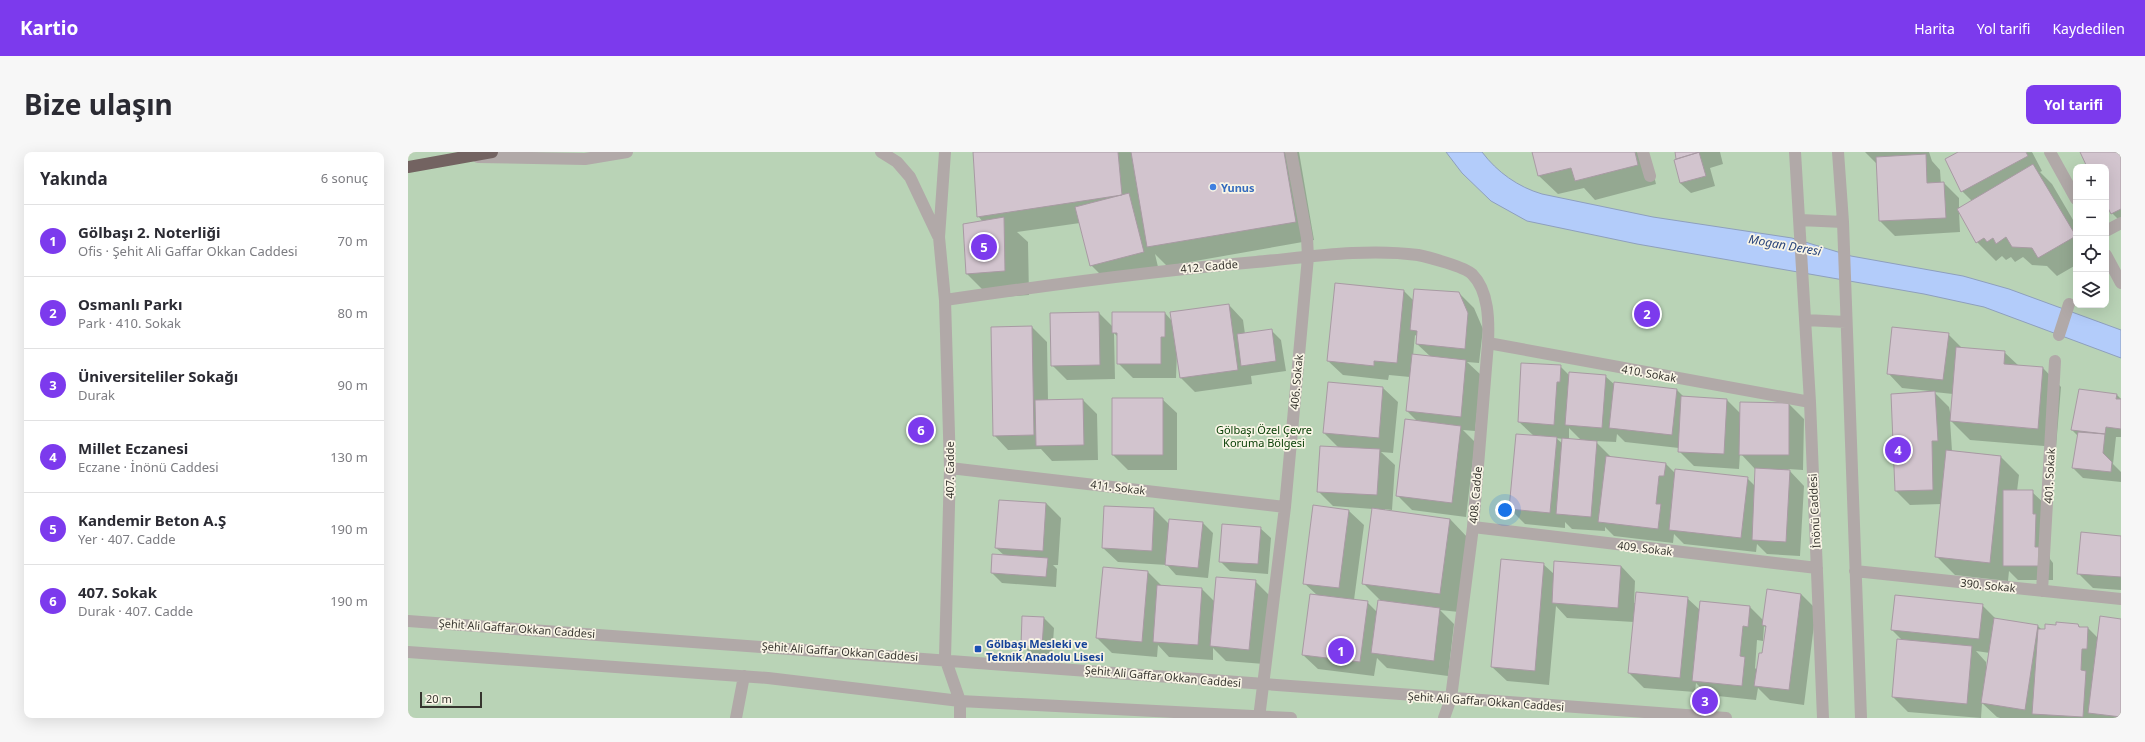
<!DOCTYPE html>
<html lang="tr">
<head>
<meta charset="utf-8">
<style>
	body { margin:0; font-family:"Noto Sans",sans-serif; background:#f7f7f7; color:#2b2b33 }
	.controls { position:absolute; right:12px; top:12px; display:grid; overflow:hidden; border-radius:8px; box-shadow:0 4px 16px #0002 }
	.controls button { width:36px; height:36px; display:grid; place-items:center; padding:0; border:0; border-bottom:1px solid #e1e1e2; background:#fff; color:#2b2b33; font:20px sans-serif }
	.scale { position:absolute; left:12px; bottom:10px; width:62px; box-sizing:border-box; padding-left:4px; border:2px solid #37352f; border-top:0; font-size:11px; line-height:14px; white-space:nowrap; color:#37352f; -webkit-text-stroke:3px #f9f5e6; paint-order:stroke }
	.you { position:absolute; left:1097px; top:358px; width:14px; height:14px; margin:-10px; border:3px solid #fff; border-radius:50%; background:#1a73e8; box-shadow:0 0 0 6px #1a73e833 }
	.badge { display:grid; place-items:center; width:26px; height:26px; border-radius:50%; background:#7c3aed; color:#fff; font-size:13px; font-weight:700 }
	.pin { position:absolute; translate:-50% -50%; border:2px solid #fff; box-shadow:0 1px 4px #0006 }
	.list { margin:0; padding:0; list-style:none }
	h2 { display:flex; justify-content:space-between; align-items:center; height:52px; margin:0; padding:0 16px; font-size:17px }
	h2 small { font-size:13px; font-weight:400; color:#7c7c81 }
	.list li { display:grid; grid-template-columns:26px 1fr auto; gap:12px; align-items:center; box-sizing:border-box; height:72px; padding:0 16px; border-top:1px solid #e1e1e2 }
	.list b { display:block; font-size:15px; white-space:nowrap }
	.list p { margin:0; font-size:13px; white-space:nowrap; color:#7c7c81 }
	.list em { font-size:13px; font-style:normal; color:#7c7c81 }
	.icon { flex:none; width:22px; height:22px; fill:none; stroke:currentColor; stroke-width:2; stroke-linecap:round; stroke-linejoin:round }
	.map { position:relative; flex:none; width:1713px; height:566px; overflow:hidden; border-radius:8px }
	header { display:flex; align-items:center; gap:24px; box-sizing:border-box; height:56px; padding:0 20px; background:#7c3aed; color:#fff }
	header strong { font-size:19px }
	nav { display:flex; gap:22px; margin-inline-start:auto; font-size:14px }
	.intro { display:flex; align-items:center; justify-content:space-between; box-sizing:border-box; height:96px; padding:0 24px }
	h1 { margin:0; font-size:28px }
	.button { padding:10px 18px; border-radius:8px; background:#7c3aed; color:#fff; font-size:14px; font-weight:700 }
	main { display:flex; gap:24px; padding:0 24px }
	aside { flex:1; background:#fff; border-radius:8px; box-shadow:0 4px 16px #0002 }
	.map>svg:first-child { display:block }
	.green { fill:#b9d3b6; fill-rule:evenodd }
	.water { fill:#b3ccfa; stroke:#8e9fbd }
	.shadow { fill:#0003; fill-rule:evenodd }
	.building { fill:#d2c4ce; stroke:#a89aa3 }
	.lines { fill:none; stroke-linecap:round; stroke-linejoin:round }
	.minor { stroke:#b1a9a8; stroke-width:12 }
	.highway { stroke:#736361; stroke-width:12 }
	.shop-dot { fill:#3f7fe0; stroke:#f9f5e6; stroke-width:1.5 }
	.transit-dot { fill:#1a4fb4; stroke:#f9f5e6; stroke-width:1.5 }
	.labels { text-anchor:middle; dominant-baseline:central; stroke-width:3.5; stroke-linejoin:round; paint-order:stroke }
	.shop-label { font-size:11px; font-weight:bold; fill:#366cbe; stroke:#f9f5e6; text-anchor:start }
	.street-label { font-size:11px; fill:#37352f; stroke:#f9f5e6 }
	.park-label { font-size:11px; fill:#0a4007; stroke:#f9f5e6 }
	.transit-label { font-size:11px; font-weight:bold; fill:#164399; stroke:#f9f5e6; text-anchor:start }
	.water-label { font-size:12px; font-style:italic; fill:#27437b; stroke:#f9f5e6 }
</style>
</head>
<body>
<header>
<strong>Kartio</strong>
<nav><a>Harita</a><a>Yol tarifi</a><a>Kaydedilen</a></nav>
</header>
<div class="intro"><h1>Bize ulaşın</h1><a class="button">Yol tarifi</a></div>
<main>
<aside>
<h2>Yakında<small>6 sonuç</small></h2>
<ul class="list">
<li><span class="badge">1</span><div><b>Gölbaşı 2. Noterliği</b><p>Ofis · Şehit Ali Gaffar Okkan Caddesi</p></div><em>70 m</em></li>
<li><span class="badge">2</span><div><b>Osmanlı Parkı</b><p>Park · 410. Sokak</p></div><em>80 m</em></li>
<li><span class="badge">3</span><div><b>Üniversiteliler Sokağı</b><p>Durak</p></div><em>90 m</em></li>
<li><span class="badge">4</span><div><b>Millet Eczanesi</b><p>Eczane · İnönü Caddesi</p></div><em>130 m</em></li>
<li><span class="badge">5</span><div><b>Kandemir Beton A.Ş</b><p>Yer · 407. Cadde</p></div><em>190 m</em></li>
<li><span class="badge">6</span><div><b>407. Sokak</b><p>Durak · 407. Cadde</p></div><em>190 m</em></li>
</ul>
</aside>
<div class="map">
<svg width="1713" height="566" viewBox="0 0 1713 566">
	<rect width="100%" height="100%" fill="#ece7d8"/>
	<!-- green -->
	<path class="green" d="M0 0H1713V566H0ZM1668 15H1698V153H1668Z"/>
	<!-- water -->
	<path class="water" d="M1038 0H1074C1089 20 1110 35 1134 42L1245 65 1384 86 1443 104 1555 124 1601 137 1713 178V206L1576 155 1516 142 1229 92 1119 69 1083 49 1054 21Z"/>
	<!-- shadow -->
	<path class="shadow" d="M566 0H891L906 88 759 114 747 102 750 115 698 128 683 113 672 71 609 80 620 90 621 143 583 146 559 122 575 70 570 64Z
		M1125 0H1240L1248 32 1187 48 1176 36 1150 42 1131 24Z
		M1268 0H1312L1315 12 1302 16 1307 34 1283 41 1272 31 1271 8Z
		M1457 0H1521L1524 9 1532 18 1533 32 1536 31 1551 46V57L1564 49 1554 39 1553 0H1624L1634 19 1632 20 1644 32 1668 73V113L1649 124 1639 114 1624 113 1615 105 1607 110 1603 105 1598 108 1594 104 1588 109 1569 90 1551 60 1552 80 1487 84 1472 69 1469 12Z
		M1673 0H1713V70L1704 61 1698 49V15H1680Z
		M996 139 1006 149 1051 141 1066 156 1075 177 1071 211 1059 210 1073 223 1067 279 1055 278 1067 290 1058 365 1004 358 989 343 1010 270 999 259 1002 225 981 223 980 228 935 223 920 209ZM1007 183 1010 185 1009 192 1023 205 1005 204Z
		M821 153 835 168 837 182 863 178 873 188 878 219 843 224 844 232 787 240 772 225 769 200 768 226H725L710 211V185L706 181 707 227 659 228 644 213 691 161 705 175 757 161 764 169Z
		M624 175 639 190 640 248H675L689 262 690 308 644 309 633 297 600 298 586 283 584 176Z
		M1540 182 1554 196 1596 200 1611 214 1635 216 1653 235 1648 295 1562 288 1542 268 1544 299 1592 304 1611 323 1609 339 1624 340 1639 354 1642 378V407L1645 411V428H1610L1601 419 1600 429 1547 423 1528 404 1534 352 1502 353 1488 339 1522 239 1494 236 1480 221ZM1526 240 1545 242 1543 265 1541 255Z
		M1152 214 1161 223 1197 224 1207 233 1269 238 1276 245 1319 248 1333 262 1381 252 1396 267 1395 318 1380 317 1396 334 1392 404 1359 402 1349 392 1348 400 1276 392 1266 382 1265 391 1206 384 1197 375V379L1164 377 1157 370V376L1117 372 1102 357 1126 284 1111 270ZM1161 276 1174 289 1161 288ZM1209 282 1217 290 1271 296V299L1286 314 1331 317 1332 301 1347 317V334L1339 326 1268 322 1258 312 1203 305 1187 289 1208 290ZM1148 286 1155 287V292Z
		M975 236 990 250 985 301 973 300 987 313 984 358 977 357V359L1042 367 1060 386 1051 460 1032 458 1046 472 1040 524 979 516 969 506 966 524 910 517 895 503 909 443 896 431 906 354 941 359 956 373 946 448 959 450 969 460 973 449 955 431 965 357 925 354 910 339 931 296 916 281Z
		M1709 243 1713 247V285H1708L1705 312 1713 320V330L1675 326 1665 316 1670 284 1664 278Z
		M754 247 769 261V318H720L705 303Z
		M638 351 653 366 650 413H645L649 417 648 435 594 431 584 421 597 404 588 396Z
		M746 357 762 373 795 371 805 381 800 426 768 423 759 413 710 410 695 396Z
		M852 376 863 386 860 422 822 419 812 409Z
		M1713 385V438L1685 436 1670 421Z
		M1135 412 1146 422 1213 414 1227 429 1226 451 1279 446 1292 458 1342 455 1356 469 1360 438 1393 442 1408 457 1396 553 1362 548 1350 536 1348 548 1300 543 1288 531 1287 540 1236 536 1221 521 1226 470 1159 466 1148 454 1141 533 1099 529 1084 515ZM1356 474 1358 476 1355 502 1349 518 1347 516 1349 488 1355 489Z
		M740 420 754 434 794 437 807 450 847 429 862 444 856 512 818 509 805 496V508L761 505 750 493 749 505 704 501 689 486Z
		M1574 453 1589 468 1630 474 1634 478 1649 474 1670 473 1673 476H1680L1690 486 1713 468V566H1592L1589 565 1574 551 1573 566 1500 560 1485 545 1495 489 1484 478ZM1568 499 1582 501 1579 516 1578 515V510Z
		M636 466 646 476 644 505 624 503 614 493Z"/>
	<!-- building -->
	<path class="building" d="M565 0H710L714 43 569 65Z
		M723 0H876L888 70 739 95Z
		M1124 0H1227L1230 13 1167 29 1163 16 1130 24Z
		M1267 0H1292L1268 7Z
		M1291 0 1298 24 1272 31 1266 8Z
		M1550 0H1618L1620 4 1553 40 1537 7Z
		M1672 0H1713V57L1703 62 1698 52V15H1679Z
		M1518 2 1519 31 1536 30 1538 66 1471 69 1468 5Z
		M1625 12 1668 84 1630 106 1624 96 1604 95 1598 85 1588 92 1585 86 1579 90 1576 86 1568 91 1549 57Z
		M721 41 736 100 682 114 667 55Z
		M596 65 597 119 558 122 555 72Z
		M927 131 996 138 989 211 966 209V214L919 209Z
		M1006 137 1051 140 1060 161 1057 197 1008 192 1009 179 1002 178Z
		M821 152 830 218 772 226 762 160Z
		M691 160 692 213 643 214 642 161Z
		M704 160H757V185H753V212H709V181H704Z
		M624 174 626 283 585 284 583 175Z
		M1484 175 1541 181 1535 228 1479 222Z
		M864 177 868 209 833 214 829 182Z
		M1548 195 1597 199 1596 212 1635 215 1630 277 1542 269Z
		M1004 202 1058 208 1053 265 998 259Z
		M1113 211 1153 213 1152 230H1149L1146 273 1110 270Z
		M1161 220 1198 223 1194 276 1157 273Z
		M920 230 975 235 971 286 915 281Z
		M1206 230 1269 237 1264 283 1201 276Z
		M1671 237 1709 242 1708 247H1713V277L1698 275 1697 282 1663 278Z
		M1527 239 1530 289H1524L1525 338 1487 339 1483 242Z
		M1273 244 1319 247 1316 302 1270 300Z
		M704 246H755V303H704Z
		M675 247 676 293 628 294 627 248Z
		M1332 250 1381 251V303H1331Z
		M997 267 1053 274 1044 351 988 344Z
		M1670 280 1697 282 1695 301 1704 310 1703 320 1664 316Z
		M1108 282 1149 285 1142 361 1101 357Z
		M1154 286 1189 289 1183 365 1148 362Z
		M912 294 972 297 969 343 909 340Z
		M1538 298 1593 304 1582 411 1527 405Z
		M1198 304 1258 311 1256 324H1251L1248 352H1253L1250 377 1190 370Z
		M1347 316 1382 318 1378 390 1344 388Z
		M1267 317 1340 325 1333 386 1261 378Z
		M1595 338H1625V362H1628L1627 395H1631V414H1595Z
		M591 348 638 351 635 399 587 396Z
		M905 353 941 358 931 436 895 432Z
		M696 354 746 356 744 399 694 396Z
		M964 356 1042 367 1032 442 954 432Z
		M761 367 795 370 790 416 757 413Z
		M814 372 853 375 850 412 811 410Z
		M1673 380 1713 384V425L1669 422Z
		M584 402 640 406 638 425 583 421Z
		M1093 407 1136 411 1127 519 1083 515Z
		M1146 409 1213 414 1210 456 1144 451Z
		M695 415 740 419 734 490 688 486Z
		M808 425 848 428 841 498 802 494Z
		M749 433 794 436 790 493 745 490Z
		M1359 437 1393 442 1381 538 1346 534 1351 501H1354L1358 474 1354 473Z
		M1228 440 1280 445 1272 526 1220 521Z
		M902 442 960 449 952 510 894 503Z
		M1487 443 1575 452 1571 487 1483 478Z
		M970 448 1032 456 1026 509 963 501Z
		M1292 449 1342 454 1340 475 1335 474 1332 504 1337 505 1334 534 1284 529Z
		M614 464 636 465 634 495 613 494Z
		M1692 464 1713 467V565L1680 561Z
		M1586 466 1630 473 1617 558 1573 551Z
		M1648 470 1670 472 1671 475H1680L1679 497H1674L1673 518 1678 519 1675 565 1624 562 1630 477H1637V472L1648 473Z
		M1489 487 1564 494 1559 552 1484 545Z"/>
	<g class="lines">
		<!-- minor -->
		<path class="minor" d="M473 0 489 10 502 25 530 84
			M537 0 531 85 537 148 542 316 537 506 552 549V566
			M1235 0 1242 24
			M1387 0 1402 250 1415 566
			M1430 0 1435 70 1453 566
			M1642 0 1668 47
			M70 5 177 7 219 0
			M1392 68 1435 70
			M1698 79 1713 71
			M1698 103 1713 131
			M537 148C640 133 744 119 848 110 901 105 957 96 1010 103 1020 105 1057 115 1064 122 1081 139 1081 169 1080 191L1065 375 1043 546 1036 566
			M1397 168 1438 170
			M1651 183 1661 152
			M1080 191 1402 250
			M542 316 877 355
			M1065 375 1409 416
			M1447 419 1713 447
			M1634 439 1647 209
			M0 469C440 499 879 534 1318 566
			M0 500 360 526 552 549 883 566
			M328 566 336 524
			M851 566 877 355 900 105 899 86 883 0"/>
		<!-- highway -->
		<path class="highway" d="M0 15 84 0"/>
	</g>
	<!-- markers -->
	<circle class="shop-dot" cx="805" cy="35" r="4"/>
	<rect class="transit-dot" x="566" y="493" width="8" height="8" rx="2"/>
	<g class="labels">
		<!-- shop labels -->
		<g class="shop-label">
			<text x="813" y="35">Yunus</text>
		</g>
		<!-- street labels -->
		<g class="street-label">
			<text transform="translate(801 114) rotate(-5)">412. Cadde</text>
			<text transform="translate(1241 221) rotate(10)">410. Sokak</text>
			<text transform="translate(888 230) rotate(-85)">406. Sokak</text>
			<text transform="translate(541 318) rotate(-90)">407. Cadde</text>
			<text transform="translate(1641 324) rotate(-87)">401. Sokak</text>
			<text transform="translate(710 335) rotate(7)">411. Sokak</text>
			<text transform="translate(1067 343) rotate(-85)">408. Cadde</text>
			<text transform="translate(1406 359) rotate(-93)">İnönü Caddesi</text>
			<text transform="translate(1237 396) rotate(7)">409. Sokak</text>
			<text transform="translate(1580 433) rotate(6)">390. Sokak</text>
			<text transform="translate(109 476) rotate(4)">Şehit Ali Gaffar Okkan Caddesi</text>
			<text transform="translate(432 499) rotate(4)">Şehit Ali Gaffar Okkan Caddesi</text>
			<text transform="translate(755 524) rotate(5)">Şehit Ali Gaffar Okkan Caddesi</text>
			<text transform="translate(1078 549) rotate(4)">Şehit Ali Gaffar Okkan Caddesi</text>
		</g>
		<!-- park labels -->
		<g class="park-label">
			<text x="856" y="277">Gölbaşı Özel Çevre<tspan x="856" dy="13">Koruma Bölgesi</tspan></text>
		</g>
		<!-- transit labels -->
		<g class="transit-label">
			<text x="578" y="491">Gölbaşı Mesleki ve<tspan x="578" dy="13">Teknik Anadolu Lisesi</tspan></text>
		</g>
		<!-- water labels -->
		<g class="water-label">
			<text transform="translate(1377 93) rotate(10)">Mogan Deresi</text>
		</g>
	</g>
</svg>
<div class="controls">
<button>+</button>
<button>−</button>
<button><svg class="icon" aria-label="locate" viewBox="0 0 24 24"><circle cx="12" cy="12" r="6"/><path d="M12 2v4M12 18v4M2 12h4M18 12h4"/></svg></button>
<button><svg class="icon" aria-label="layers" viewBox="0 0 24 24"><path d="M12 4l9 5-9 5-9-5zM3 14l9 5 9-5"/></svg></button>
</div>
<div class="scale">20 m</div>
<div class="you"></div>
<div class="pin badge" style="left:933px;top:499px">1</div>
<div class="pin badge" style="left:1239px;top:162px">2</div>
<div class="pin badge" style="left:1297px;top:549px">3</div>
<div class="pin badge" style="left:1490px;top:298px">4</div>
<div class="pin badge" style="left:576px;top:95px">5</div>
<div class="pin badge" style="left:513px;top:278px">6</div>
</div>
</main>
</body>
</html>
